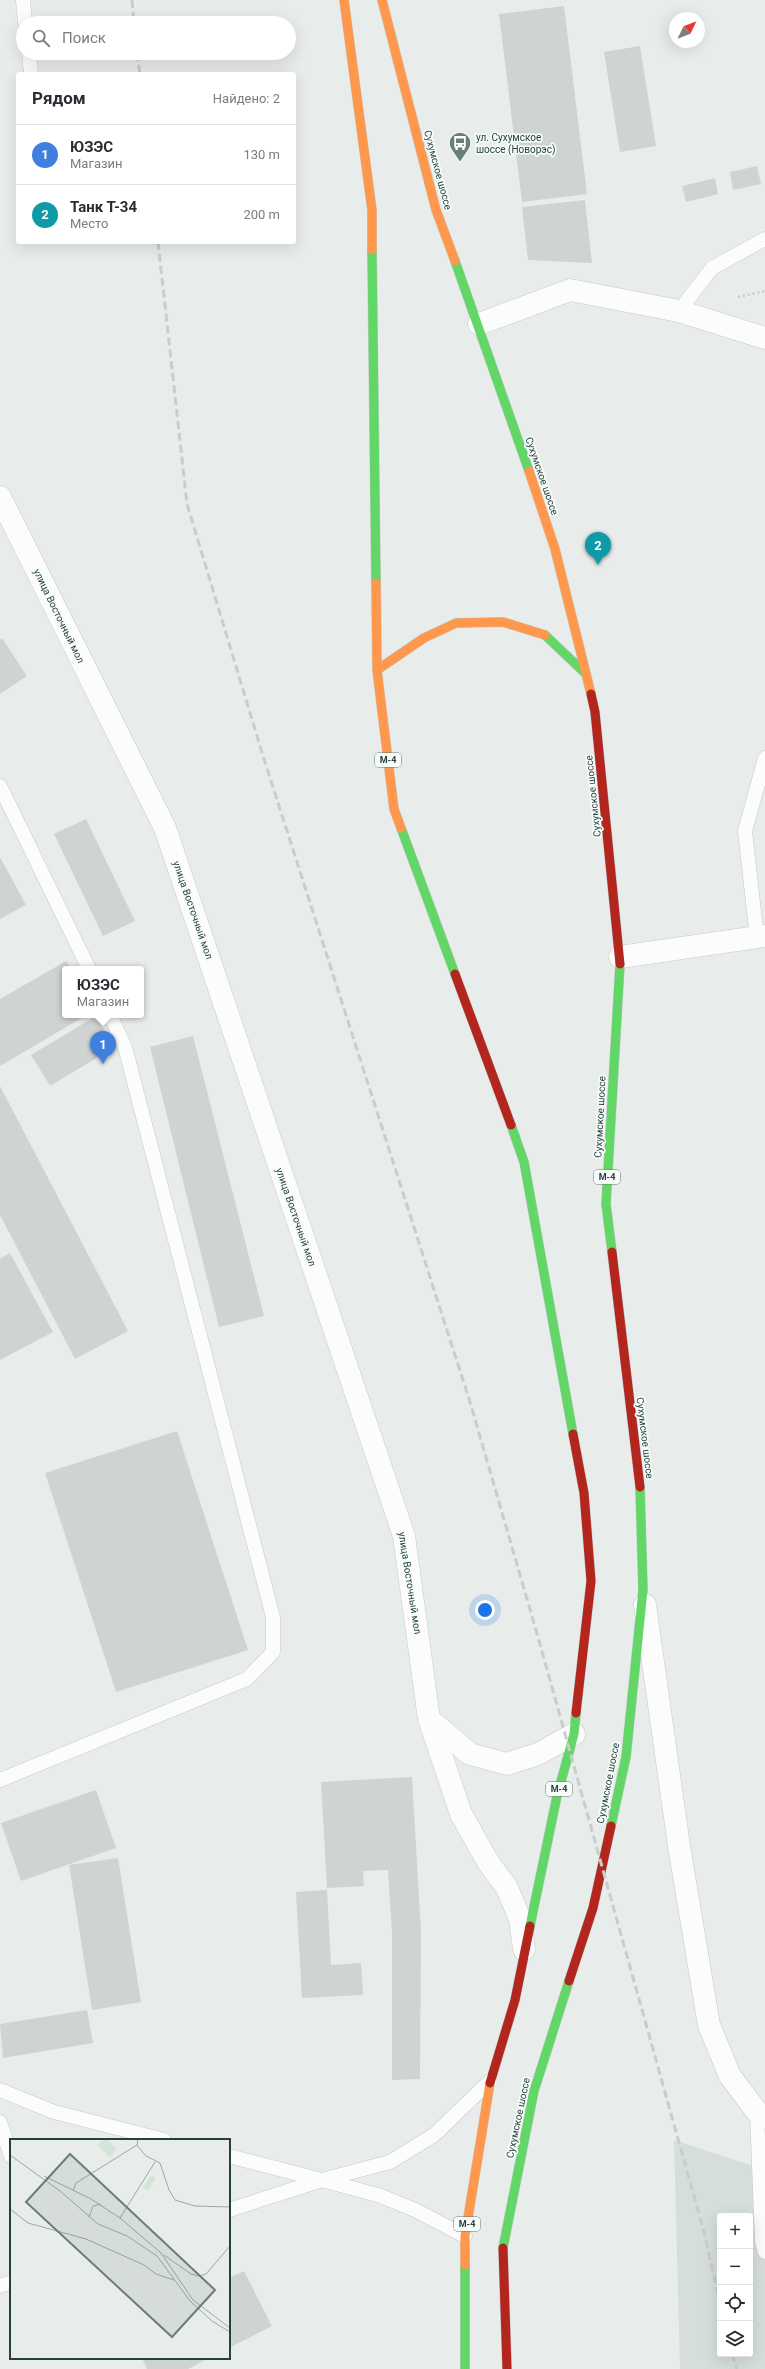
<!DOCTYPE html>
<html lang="ru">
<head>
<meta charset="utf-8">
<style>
	body { margin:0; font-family:Roboto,sans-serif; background:#f7f7f7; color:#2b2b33 }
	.controls { position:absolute; right:12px; bottom:12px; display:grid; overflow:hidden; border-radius:4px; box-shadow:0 4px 16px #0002 }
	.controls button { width:36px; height:36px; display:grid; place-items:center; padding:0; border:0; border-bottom:1px solid #e1e1e2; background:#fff; color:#2b2b33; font:20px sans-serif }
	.compass { position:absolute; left:669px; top:12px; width:36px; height:36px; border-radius:50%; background:#fff; box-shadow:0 4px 16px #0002; rotate:47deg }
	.you { position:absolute; left:485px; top:1610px; width:14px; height:14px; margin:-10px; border:3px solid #fff; border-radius:50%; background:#1a73e8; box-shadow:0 0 0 6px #1a73e833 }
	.badge { display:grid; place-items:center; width:26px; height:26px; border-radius:50%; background:#0f766e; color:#fff; font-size:13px; font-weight:700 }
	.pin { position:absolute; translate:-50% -33px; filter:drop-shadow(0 1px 2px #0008) }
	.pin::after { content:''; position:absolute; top:21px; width:14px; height:12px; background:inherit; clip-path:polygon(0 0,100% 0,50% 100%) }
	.popup { position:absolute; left:62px; top:966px; width:82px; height:52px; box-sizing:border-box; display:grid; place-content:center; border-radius:4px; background:#fff; filter:drop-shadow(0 1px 3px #0005); font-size:13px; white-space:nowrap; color:#7c7c81 }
	.popup b { font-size:15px; color:#2b2b33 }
	.popup::after { content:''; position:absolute; left:50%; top:100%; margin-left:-8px; border:8px solid transparent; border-top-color:#fff }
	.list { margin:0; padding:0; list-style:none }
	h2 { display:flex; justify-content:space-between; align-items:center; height:52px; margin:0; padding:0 16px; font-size:17px }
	h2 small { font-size:13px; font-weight:400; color:#7c7c81 }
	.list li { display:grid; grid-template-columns:26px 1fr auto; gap:12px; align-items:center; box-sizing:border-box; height:60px; padding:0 16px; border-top:1px solid #e1e1e2 }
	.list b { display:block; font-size:15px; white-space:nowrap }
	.list p { margin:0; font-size:13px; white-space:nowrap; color:#7c7c81 }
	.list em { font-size:13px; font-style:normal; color:#7c7c81 }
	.icon { flex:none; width:22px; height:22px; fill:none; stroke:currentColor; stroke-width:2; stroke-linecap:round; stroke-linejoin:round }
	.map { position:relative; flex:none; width:765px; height:2369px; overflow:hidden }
	.search { position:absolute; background:#fff; box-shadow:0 4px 16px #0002; left:16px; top:16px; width:280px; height:44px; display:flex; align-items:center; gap:10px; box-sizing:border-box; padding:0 14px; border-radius:22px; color:#7c7c81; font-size:15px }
	.panel { position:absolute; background:#fff; box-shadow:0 4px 16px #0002; left:16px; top:72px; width:280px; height:172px; border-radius:4px }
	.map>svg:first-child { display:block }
	.built { fill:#d6dedb; fill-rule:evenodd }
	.building { fill:#cfd4d2 }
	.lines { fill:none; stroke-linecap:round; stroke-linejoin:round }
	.lane-casing { stroke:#c5cac8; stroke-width:15 }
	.street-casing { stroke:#c5cac8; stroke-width:23 }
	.fast-casing { stroke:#c3ccc9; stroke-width:10 }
	.slow-casing { stroke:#c3ccc9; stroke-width:10 }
	.jam-casing { stroke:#c3ccc9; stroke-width:10 }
	.path { stroke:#c3ccca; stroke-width:2.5; stroke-dasharray:2 3; stroke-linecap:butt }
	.lane { stroke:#fcfcfc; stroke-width:14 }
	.street { stroke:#fcfcfc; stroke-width:22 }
	.fast { stroke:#63d668; stroke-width:9 }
	.slow { stroke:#ff974d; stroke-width:9 }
	.jam { stroke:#b3261e; stroke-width:9 }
	.rail { stroke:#c9cdcc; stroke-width:3; stroke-dasharray:8 4; stroke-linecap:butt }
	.labels { text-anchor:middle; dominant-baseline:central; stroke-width:3.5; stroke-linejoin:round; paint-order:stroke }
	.shield { fill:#f7fbf9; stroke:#637a73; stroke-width:1 }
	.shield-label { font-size:9px; font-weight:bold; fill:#24423a }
	.poi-label { font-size:10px; fill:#24423a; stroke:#f7fbf9; text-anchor:start }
	.street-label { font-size:10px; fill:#24423a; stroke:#f7fbf9 }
	.inset-road { fill:none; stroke:#9aa9a4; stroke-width:1 }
	.view { fill:#697e78; fill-opacity:0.15; stroke:#697e78; stroke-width:2 }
	.inset-edge { fill:none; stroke:#24423a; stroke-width:2 }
</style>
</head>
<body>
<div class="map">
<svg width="765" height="2369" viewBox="0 0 765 2369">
	<rect width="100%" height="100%" fill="#e8edeb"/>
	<!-- built -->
	<path class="built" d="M674 2140 765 2170V2369H680ZM720 2216H750V2354H720Z"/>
	<!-- building -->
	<path class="building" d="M564 6 587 194 522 202 499 14Z
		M640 46 656 146 620 152 604 52Z
		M757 166 761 184 733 190 730 172Z
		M715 178 718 194 686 202 682 186Z
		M585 200 592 263 528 260 522 207Z
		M2 638 27 676 0 694V640Z
		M86 819 135 921 103 936 54 834Z
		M0 857 26 905 0 919Z
		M66 961 71 969H65V1015H87L0 1066V999Z
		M96 1016 115 1047 50 1086 31 1055Z
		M193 1036 264 1316 219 1327 150 1047Z
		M0 1086 128 1331 75 1359 0 1215Z
		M10 1253 53 1332 0 1360V1259Z
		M177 1431 248 1650 116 1692 45 1473Z
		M412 1777 421 1932 420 2079 392 2080V1934L388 1870 363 1871 364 1886 327 1888 321 1782Z
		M96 1790 116 1848 21 1881 1 1823Z
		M118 1858 141 2002 92 2010 69 1865Z
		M327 1890 331 1965 361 1963 363 1995 302 1998 296 1892Z
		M87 2010 93 2043 3 2058 0 2024Z
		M244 2271 272 2326 229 2348V2278Z
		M142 2358H209L188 2369H147Z"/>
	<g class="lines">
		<!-- lane casing -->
		<g class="lane-casing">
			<path id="lane" d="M23 0 25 23
				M29 53 31 74
				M679 311 712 268 765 239
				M0 786 89 969
				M757 938 745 831 765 758
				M0 1780 247 1679 273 1652V1617L125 1047 110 1015
				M0 2090 54 2112 164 2140
				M757 2112 762 2241 765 2252
				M0 2122 11 2156
				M229 2156 322 2180 390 2162 434 2135 490 2081
				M229 2210 322 2180 381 2196 415 2210 465 2236
				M0 2286 11 2282"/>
		</g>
		<!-- street casing -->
		<g class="street-casing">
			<path id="street" d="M479 324 570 290 679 311 765 338
				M0 497 165 828 404 1536 429 1719 461 1814 488 1862 507 1888 520 1919 524 1949
				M620 957 765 936
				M645 1605 679 1846 709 2025 730 2076 757 2112 765 2117
				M430 1720 470 1754 507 1764 538 1754 574 1734"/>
		</g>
		<!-- fast casing -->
		<g class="fast-casing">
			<path id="fast" d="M372 250 376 583
				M455 261 529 471
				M545 635 585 673
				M401 828 455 974
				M511 1125 524 1162 573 1434
				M612 1252 606 1204 620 964
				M611 1826 626 1757 643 1590 640 1487
				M530 1926 557 1796 574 1734 576 1713
				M503 2248 534 2091 569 1981
				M465 2265V2369"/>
		</g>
		<!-- slow casing -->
		<g class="slow-casing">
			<path id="slow" d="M344 0 372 210V250
				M382 0 436 210 455 261
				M529 471 555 549 591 694
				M376 583 377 670 394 809 401 828
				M377 670 424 638 456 623 503 622 545 635
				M465 2265V2236L490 2083"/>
		</g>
		<!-- jam casing -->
		<g class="jam-casing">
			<path id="jam" d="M591 694 595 712 620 964
				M455 974 511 1125
				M612 1252 640 1487
				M573 1434 584 1493 591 1581 576 1713
				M569 1981 593 1908 611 1826
				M490 2083 515 2000 530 1926
				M503 2248 507 2369"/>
		</g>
		<!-- path -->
		<path class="path" d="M738 297 765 291"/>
		<!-- lane -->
		<use href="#lane" class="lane"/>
		<!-- street -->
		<use href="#street" class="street"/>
		<!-- fast -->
		<use href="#fast" class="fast"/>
		<!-- slow -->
		<use href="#slow" class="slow"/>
		<!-- jam -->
		<use href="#jam" class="jam"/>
		<!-- rail -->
		<path class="rail" d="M132 0 134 23
			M137 53 140 74
			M158 242 187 504 263 756 470 1402 536 1630 704 2232 720 2303
			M732 2354 737 2369"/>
	</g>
	<!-- icons -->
	<defs>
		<g id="bus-pin" transform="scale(1.15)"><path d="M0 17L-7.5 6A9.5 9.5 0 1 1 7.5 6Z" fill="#697e78" stroke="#f7fbf9"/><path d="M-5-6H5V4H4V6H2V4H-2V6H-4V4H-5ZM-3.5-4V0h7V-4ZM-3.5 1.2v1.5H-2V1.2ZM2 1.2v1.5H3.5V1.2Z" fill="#fff"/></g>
	</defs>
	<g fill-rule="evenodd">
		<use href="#bus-pin" x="460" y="143"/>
	</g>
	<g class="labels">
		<!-- shield labels -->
		<g class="shield">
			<rect x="375" y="753" width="26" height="14" rx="3"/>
			<rect x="594" y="1170" width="26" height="14" rx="3"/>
			<rect x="546" y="1782" width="26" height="14" rx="3"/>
			<rect x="454" y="2217" width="26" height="14" rx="3"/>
		</g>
		<g class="shield-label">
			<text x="388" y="760">М-4</text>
			<text x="607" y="1177">М-4</text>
			<text x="559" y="1789">М-4</text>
			<text x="467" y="2224">М-4</text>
		</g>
		<!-- poi labels -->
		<g class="poi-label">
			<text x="476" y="137">ул. Сухумское<tspan x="476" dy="12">шоссе (Новорэс)</tspan></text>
		</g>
		<!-- street labels -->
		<g class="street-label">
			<text transform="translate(438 170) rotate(75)">Сухумское шоссе</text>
			<text transform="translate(542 476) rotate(71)">Сухумское шоссе</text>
			<text transform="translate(59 616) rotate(64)">улица Восточный мол</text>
			<text transform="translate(593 796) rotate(-96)">Сухумское шоссе</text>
			<text transform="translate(193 910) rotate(71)">улица Восточный мол</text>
			<text transform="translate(600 1117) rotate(-87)">Сухумское шоссе</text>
			<text transform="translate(296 1217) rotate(71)">улица Восточный мол</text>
			<text transform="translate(645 1438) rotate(83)">Сухумское шоссе</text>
			<text transform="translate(410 1583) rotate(81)">улица Восточный мол</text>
			<text transform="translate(608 1783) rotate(-79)">Сухумское шоссе</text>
			<text transform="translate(518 2118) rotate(-78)">Сухумское шоссе</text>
		</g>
	</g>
	<!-- overview -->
	<g transform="translate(10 2139)">
		<rect width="220" height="220" fill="#e8edeb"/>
		<path d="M93 0H97L107 10 100 18 87 6ZM141 36 146 39 138 52 133 49Z" fill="#d1e6d8"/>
		<path class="inset-road" d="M127 6 136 17 150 24 159 51 165 61 185 67 220 68M0 16 50 52 88 85 117 97 147 117 180 162 202 182 220 193M34 37 81 60 110 79 151 114 183 161 220 189M63 52 66 44 127 6 128 0M0 70 18 84 76 100 134 126 146 135 164 141M79 78 83 67 91 65M110 79 145 23M154 116 181 135 189 137 196 135 220 107"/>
		<path class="view" d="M60 15 205 151 162 198 16 63Z"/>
		<rect width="220" height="220" class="inset-edge"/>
	</g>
</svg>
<div class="controls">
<button>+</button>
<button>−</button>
<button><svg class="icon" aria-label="locate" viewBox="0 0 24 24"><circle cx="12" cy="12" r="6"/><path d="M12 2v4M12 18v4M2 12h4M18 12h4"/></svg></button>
<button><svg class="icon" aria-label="layers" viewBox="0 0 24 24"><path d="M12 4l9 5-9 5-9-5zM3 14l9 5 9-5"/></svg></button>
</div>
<svg class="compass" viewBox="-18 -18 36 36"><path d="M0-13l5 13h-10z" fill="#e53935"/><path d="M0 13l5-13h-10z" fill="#7c7c81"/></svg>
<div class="you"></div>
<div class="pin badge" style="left:103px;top:1064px;background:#3f7fe0">1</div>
<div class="popup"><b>ЮЗЭС</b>Магазин</div>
<div class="pin badge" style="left:598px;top:565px;background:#0f9aa8">2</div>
<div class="search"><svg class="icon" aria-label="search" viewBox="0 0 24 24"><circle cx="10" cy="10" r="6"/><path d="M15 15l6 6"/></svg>Поиск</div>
<section class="panel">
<h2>Рядом<small>Найдено: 2</small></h2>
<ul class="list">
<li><span class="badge" style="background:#3f7fe0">1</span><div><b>ЮЗЭС</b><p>Магазин</p></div><em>130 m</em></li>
<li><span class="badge" style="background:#0f9aa8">2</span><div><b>Танк Т-34</b><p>Место</p></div><em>200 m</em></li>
</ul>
</section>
</div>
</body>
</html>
